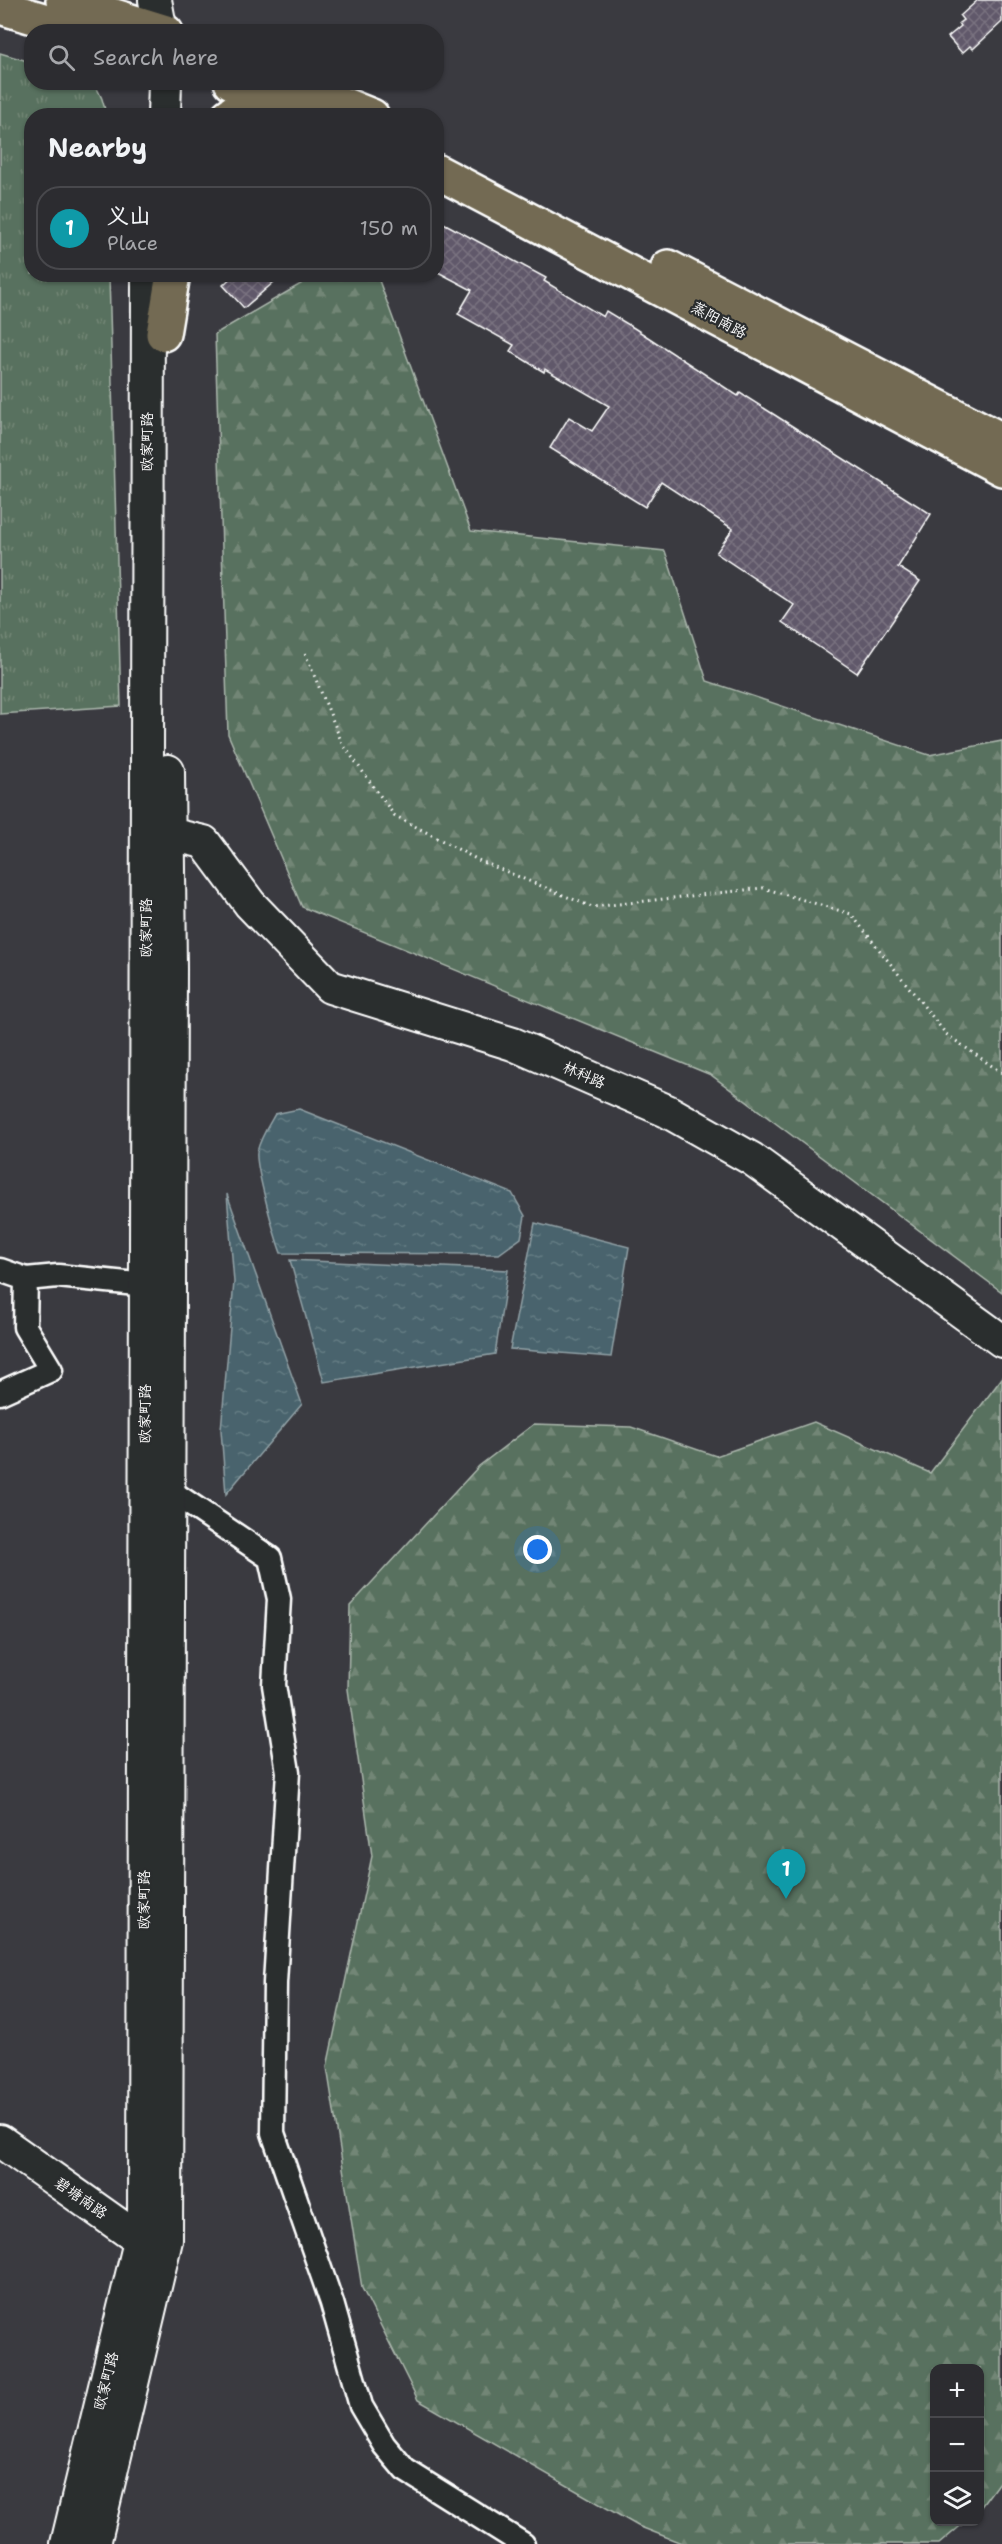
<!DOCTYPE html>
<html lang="en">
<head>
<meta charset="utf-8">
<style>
	body { margin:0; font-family:"Shantell Sans","LXGW WenKai TC",sans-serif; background:#343438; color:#f1f3f6 }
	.controls { position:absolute; right:18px; bottom:18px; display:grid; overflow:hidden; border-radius:12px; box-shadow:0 2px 4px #0004 }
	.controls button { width:54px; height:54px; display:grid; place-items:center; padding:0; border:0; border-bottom:2px solid #48484c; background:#2c2c30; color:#f1f3f6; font:30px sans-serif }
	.you { position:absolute; left:538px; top:1550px; width:21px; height:21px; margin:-15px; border:4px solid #fff; border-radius:50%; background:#1a73e8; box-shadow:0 0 0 9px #1a73e833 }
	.badge { display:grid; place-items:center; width:39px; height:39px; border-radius:50%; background:#ffd166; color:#fff; font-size:20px; font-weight:700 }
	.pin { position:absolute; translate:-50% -50px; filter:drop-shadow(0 2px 3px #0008) }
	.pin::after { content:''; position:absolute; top:32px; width:21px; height:18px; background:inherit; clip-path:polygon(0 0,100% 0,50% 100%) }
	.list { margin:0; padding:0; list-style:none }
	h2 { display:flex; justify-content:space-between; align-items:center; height:78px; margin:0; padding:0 24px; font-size:26px }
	h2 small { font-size:20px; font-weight:400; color:#a6a7ab }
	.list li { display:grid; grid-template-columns:39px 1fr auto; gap:18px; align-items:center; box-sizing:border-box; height:84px; margin:0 12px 12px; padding:0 12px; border:2px solid #48484c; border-radius:24px }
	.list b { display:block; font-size:22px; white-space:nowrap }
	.list p { margin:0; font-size:20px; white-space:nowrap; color:#a6a7ab }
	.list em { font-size:20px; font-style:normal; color:#a6a7ab }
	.icon { flex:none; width:33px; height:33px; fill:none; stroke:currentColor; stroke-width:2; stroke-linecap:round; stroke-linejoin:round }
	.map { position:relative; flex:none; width:1002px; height:2544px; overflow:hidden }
	.search { position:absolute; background:#2c2c30; box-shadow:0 2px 4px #0004; left:24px; top:24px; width:420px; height:66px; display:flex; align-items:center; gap:15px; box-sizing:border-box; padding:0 21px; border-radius:24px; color:#a6a7ab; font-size:22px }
	.panel { position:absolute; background:#2c2c30; box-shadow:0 2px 4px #0004; left:24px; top:108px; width:420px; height:174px; border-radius:24px }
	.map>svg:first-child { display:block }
	.grass { fill:url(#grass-tufts); stroke:#acb8ae; stroke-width:1.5 }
	.forest { fill:url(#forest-firs); stroke:#acb8ae; stroke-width:1.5 }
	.water { fill:url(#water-ripples); stroke:#92a2a7; stroke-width:1.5 }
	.building { fill:url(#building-cross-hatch); stroke:#fff; stroke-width:1.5 }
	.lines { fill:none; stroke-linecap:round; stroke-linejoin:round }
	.street-casing { stroke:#fff; stroke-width:27 }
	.secondary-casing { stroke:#fff; stroke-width:36 }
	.primary-casing { stroke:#fff; stroke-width:38 }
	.path { stroke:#fff; stroke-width:3; stroke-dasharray:1.5 4.5; stroke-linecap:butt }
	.street { stroke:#2a2d2e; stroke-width:22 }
	.secondary { stroke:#2a2d2e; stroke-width:32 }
	.primary { stroke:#736b52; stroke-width:33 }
	.labels { text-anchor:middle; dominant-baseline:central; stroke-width:4.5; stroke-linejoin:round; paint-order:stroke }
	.street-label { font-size:15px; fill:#fff; stroke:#2a2d2e }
</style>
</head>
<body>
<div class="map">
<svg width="1002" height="2544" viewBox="0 0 1002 2544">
	<defs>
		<pattern id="grass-tufts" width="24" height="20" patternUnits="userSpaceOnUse" patternTransform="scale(1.5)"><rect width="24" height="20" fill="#59715e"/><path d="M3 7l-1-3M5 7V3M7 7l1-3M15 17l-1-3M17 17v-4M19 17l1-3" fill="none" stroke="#728676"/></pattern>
		<pattern id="forest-firs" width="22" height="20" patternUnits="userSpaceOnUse" patternTransform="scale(1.5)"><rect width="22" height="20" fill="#59715e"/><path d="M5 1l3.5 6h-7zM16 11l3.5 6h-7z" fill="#728676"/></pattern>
		<pattern id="water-ripples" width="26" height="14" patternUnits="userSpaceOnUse" patternTransform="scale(1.5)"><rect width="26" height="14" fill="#49646d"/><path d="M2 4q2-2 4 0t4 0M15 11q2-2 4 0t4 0" fill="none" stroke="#647b83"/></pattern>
		<pattern id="building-cross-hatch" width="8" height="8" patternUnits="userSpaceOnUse" patternTransform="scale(1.5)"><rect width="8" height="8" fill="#61596a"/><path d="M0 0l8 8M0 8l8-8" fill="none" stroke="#797280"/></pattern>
	</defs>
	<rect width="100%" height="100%" fill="#3a3a40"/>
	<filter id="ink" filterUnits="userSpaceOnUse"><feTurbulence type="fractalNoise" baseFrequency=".0167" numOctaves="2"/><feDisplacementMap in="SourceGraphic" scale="12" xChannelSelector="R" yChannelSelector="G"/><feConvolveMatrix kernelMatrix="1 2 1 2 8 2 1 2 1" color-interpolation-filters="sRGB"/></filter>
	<g filter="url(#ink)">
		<!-- grass -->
		<path class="grass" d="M0 53 31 62 32 82 93 83C100 92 105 103 105 115L32 116V274L109 275 121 706 0 714Z"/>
		<!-- forest -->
		<path class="forest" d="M316 275H377L471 531 665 551 707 681 929 755 1002 741V1292L711 1075 302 907 228 734 215 334Z
			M1002 1378V2478L980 2508V2368H934V2522H965L939 2544H684L638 2526 418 2400 362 2288 327 2067 372 1856 348 1689 350 1606 479 1466 534 1424 631 1427 716 1456 814 1422 930 1473Z"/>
		<!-- water -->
		<path class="water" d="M299 1109 512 1193 525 1216 521 1238 499 1254 281 1253C275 1237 255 1166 257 1152 260 1138 268 1126 275 1114Z
			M227 1194 302 1404 226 1494 221 1430 234 1282Z
			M535 1223 629 1247 611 1357 510 1349Z
			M290 1260 508 1270 495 1354 324 1382Z"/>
		<!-- building -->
		<path class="building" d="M978 0H1002V22L973 49 970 46 962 53 948 37 961 26 959 23 963 20 960 16Z
			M436 219 546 278 544 281 603 317 606 311 634 328 738 396 740 393 931 514 898 567 920 581 857 673 782 622 794 605 716 553 733 529 661 482 645 507 550 448 569 417 592 431 609 406 545 369 544 372 510 351 514 345 458 314 472 290 436 271Z
			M235 274H283L244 308 223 285Z"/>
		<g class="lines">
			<!-- street casing -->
			<g class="street-casing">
				<path id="street" d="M0 1270 26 1279 58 1276 146 1285
					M0 1393 51 1370 25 1327 26 1279
					M169 1490 270 1558 279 1599 274 1685 288 1772 275 1983 273 2133 332 2303 361 2406 384 2445 405 2470 523 2544"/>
			</g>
			<!-- secondary casing -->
			<g class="secondary-casing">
				<path id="secondary" d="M155 0 161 32
					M164 116 165 82
					M169 834 204 842 250 904 330 987 513 1044 667 1111 752 1159 1002 1341
					M0 2141 140 2240 158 2247
					M67 2544 144 2225 148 274
					M94 2544 166 2240 170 969 168 771"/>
			</g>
			<!-- primary casing -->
			<g class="primary-casing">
				<path id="primary" d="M63 0 166 32
					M0 7 83 32
					M231 82 317 116
					M293 84 372 116
					M228 116 235 111 272 98
					M436 171 1002 469
					M668 267 1002 440
					M163 334 173 274"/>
			</g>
			<!-- path -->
			<path class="path" d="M305 653 342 743 394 815 478 860 592 907 763 888 851 914 946 1034 1002 1073"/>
			<!-- street -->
			<use href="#street" class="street"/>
			<!-- secondary -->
			<use href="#secondary" class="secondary"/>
			<!-- primary -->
			<use href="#primary" class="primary"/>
		</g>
	</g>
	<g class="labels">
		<!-- street labels -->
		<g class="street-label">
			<text transform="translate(719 320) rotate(28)">蒸阳南路</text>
			<text transform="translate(147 442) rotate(-90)">欧家町路</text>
			<text transform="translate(146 928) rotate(-90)">欧家町路</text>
			<text transform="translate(584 1075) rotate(24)">林科路</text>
			<text transform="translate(145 1414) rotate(-90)">欧家町路</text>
			<text transform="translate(144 1900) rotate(-90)">欧家町路</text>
			<text transform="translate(81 2198) rotate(35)">碧塘南路</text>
			<text transform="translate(106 2381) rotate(-76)">欧家町路</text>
		</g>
	</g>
</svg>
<div class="controls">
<button>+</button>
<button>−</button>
<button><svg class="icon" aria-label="layers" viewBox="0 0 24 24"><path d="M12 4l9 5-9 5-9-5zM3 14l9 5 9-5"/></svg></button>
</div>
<div class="you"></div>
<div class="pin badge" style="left:786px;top:1899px;background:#0f9aa8">1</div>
<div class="search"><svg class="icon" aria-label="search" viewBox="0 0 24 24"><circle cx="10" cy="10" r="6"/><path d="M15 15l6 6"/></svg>Search here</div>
<section class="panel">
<h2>Nearby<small></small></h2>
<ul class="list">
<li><span class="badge" style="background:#0f9aa8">1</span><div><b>义山</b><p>Place</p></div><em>150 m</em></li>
</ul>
</section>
</div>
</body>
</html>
